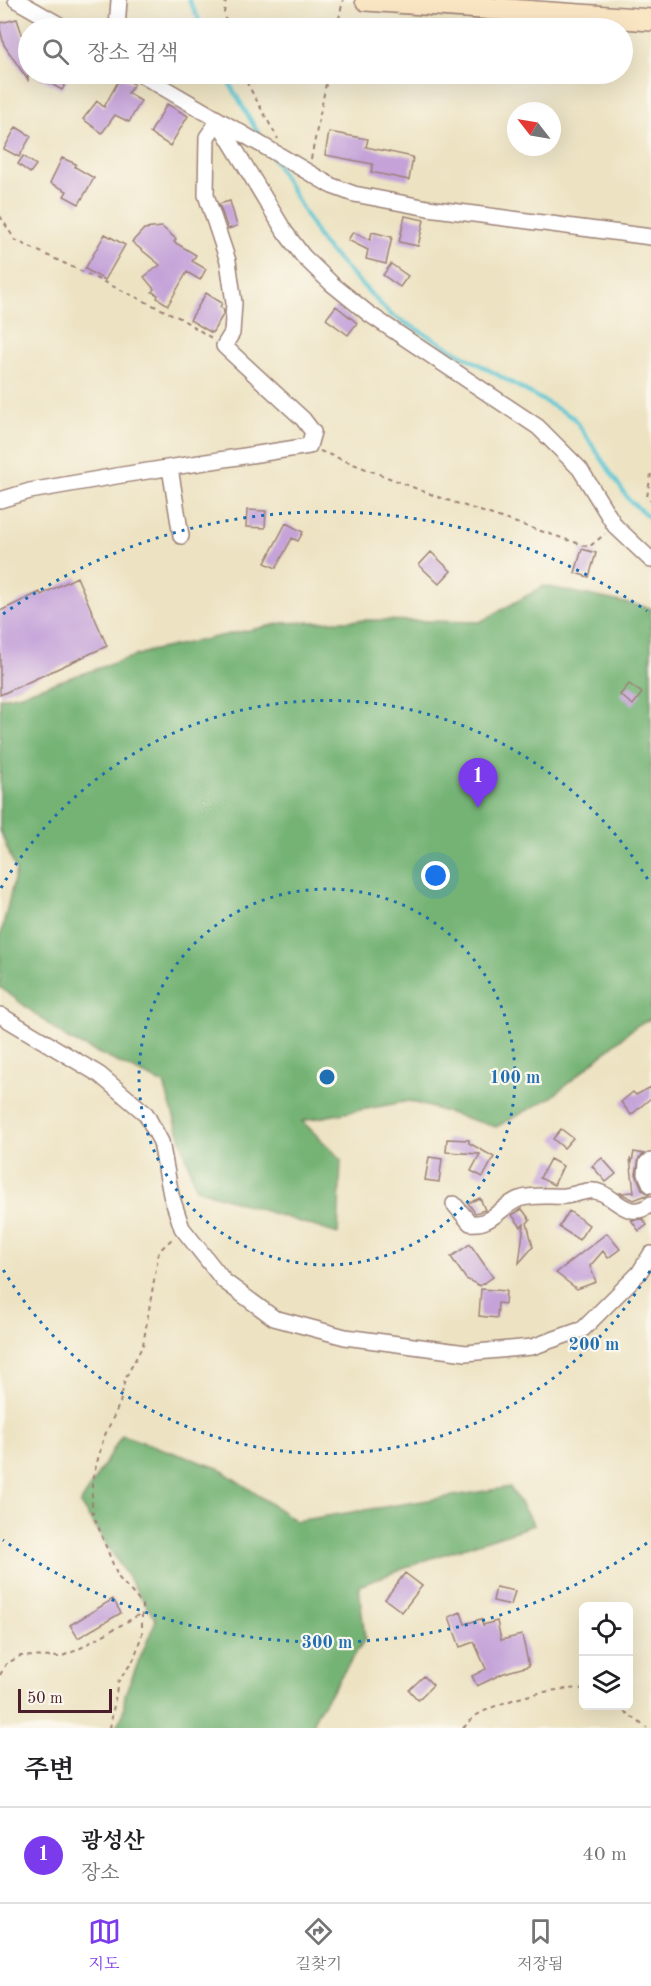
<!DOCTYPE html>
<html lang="ko">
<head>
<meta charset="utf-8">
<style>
	body { margin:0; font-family:"Old Standard TT","Noto Serif KR",serif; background:#f6f6f6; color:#202124 }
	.controls { position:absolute; right:18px; bottom:18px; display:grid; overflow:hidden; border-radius:9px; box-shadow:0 6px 24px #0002 }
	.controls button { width:54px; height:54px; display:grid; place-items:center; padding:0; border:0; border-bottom:2px solid #e0e0e0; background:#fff; color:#202124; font:30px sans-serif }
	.compass { position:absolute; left:507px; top:102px; width:54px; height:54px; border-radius:50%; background:#fff; box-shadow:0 6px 24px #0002; rotate:301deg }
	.scale { position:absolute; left:18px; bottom:15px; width:94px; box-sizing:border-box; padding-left:6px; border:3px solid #4a1f2b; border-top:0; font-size:16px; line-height:21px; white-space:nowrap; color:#4a1f2b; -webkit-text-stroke:4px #fbf7ec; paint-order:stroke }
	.you { position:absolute; left:436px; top:876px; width:21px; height:21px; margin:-15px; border:4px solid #fff; border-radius:50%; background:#1a73e8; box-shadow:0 0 0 9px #1a73e833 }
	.badge { display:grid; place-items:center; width:39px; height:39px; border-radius:50%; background:#7c3aed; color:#fff; font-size:20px; font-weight:700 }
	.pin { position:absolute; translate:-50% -50px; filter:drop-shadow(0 2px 3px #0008) }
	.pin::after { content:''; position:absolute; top:32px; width:21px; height:18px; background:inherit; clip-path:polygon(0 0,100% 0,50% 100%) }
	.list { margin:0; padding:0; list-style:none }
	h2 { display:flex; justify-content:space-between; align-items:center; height:78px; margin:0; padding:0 24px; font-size:26px }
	h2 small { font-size:20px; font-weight:400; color:#757577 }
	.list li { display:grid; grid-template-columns:39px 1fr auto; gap:18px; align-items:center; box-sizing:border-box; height:96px; padding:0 24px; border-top:2px solid #e0e0e0 }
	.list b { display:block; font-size:22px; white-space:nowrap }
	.list p { margin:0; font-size:20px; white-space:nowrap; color:#757577 }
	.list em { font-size:20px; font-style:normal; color:#757577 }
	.icon { flex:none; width:33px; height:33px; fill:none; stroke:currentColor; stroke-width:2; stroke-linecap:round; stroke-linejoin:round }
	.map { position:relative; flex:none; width:651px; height:1728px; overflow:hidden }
	.search { position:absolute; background:#fff; box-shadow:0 6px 24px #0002; left:18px; right:18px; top:18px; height:66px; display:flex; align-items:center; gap:15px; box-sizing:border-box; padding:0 21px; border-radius:33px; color:#757577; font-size:22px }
	.sheet { height:174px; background:#fff }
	nav { display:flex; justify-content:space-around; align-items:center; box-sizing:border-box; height:84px; border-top:2px solid #e0e0e0; background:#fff; font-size:16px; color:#757577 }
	nav a { display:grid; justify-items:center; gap:3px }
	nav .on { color:#7c3aed }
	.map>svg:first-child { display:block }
	.forest { fill:#74b374; stroke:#5f6950; stroke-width:1.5 }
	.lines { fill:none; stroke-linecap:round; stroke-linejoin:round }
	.stream { stroke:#5bc6d4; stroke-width:4 }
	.building { fill:#c5a3d9 }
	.street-casing { stroke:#9c8177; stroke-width:18 }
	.secondary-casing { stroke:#9c8177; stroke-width:24 }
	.path { stroke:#9c8177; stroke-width:2; stroke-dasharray:4.5 4.5; stroke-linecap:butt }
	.street { stroke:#fff; stroke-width:15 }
	.secondary { stroke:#fbe6c4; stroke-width:21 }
	.ring { fill:none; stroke:#1f6fb2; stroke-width:3; stroke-dasharray:3 6 }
	.centre { fill:#1f6fb2; stroke:#fbf7ec; stroke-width:3 }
	.ring-label { font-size:18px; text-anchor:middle; font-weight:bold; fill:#1f6fb2; stroke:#fbf7ec; stroke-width:4.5; stroke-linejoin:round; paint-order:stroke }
</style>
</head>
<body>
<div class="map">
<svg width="651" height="1728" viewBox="0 0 651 1728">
	<rect width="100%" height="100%" fill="#fbf7ec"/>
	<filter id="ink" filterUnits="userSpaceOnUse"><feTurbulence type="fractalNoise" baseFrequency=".0167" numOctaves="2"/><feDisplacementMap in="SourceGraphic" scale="12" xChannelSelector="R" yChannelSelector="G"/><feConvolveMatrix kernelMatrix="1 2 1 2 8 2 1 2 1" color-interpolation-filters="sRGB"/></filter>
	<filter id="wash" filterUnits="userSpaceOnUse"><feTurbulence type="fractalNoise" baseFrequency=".008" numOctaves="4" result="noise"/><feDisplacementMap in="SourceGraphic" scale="24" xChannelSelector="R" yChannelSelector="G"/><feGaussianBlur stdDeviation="1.35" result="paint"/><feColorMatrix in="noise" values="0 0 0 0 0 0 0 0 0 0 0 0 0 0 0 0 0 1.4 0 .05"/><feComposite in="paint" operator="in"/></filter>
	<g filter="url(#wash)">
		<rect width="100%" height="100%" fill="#ede3c3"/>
		<!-- forest -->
		<path class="forest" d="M544 586 651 608V1019L636 1026 552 1097 496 1127 409 1101 302 1121 341 1159 338 1234 196 1189 164 1084 68 1039 0 987V938L16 871 0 830V698L18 695 150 651 283 623 370 620 480 622Z
			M122 1435 218 1468 296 1521 510 1487 534 1525 426 1560 359 1586 365 1639 316 1715 313 1728H115L123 1715 125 1694 156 1620 80 1504Z"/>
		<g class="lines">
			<!-- stream -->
			<path class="stream" d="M189 0 203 28
				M224 74 261 138
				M273 158 322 243 390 314 574 418 629 500 651 519"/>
		</g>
		<g id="blocks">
			<!-- building -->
			<path class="building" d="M17 19 23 37 28 45V80L4 45 0 29V23Z
				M33 74H71L62 90Z
				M121 76 134 84 128 93 141 101 129 122 115 115 102 133 83 119 97 101 104 107Z
				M167 104 188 116 170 146 150 133Z
				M16 127 31 136 19 157 4 149Z
				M329 132 368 139 366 147 413 157 409 180 371 172 373 164 325 155Z
				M23 156 36 165 30 173 18 164Z
				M62 158 76 164 75 167 94 178 79 204 64 196 67 191 50 183Z
				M230 201 237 226 228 229 219 204Z
				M405 216 424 220 418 246 399 242Z
				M162 227 176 239 174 242 196 255 192 261 206 269 200 280 187 272 168 305 157 298 158 295 152 292 154 289 144 277 160 265 132 242 144 229Z
				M353 232 370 240 372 232 392 237 386 264 366 259 368 250 348 240Z
				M105 234 125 245 105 280 85 269Z
				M391 264 408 276 400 287 383 275Z
				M206 293 222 303 220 307 224 310 223 315 212 333 190 320Z
				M336 306 357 323 348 335 326 319Z
				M247 510 266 511 265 528 246 527Z
				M286 523 303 532 298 541 292 538 276 568 265 563Z
				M582 549 596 553 589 577 575 573Z
				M431 552 451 571 439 584 419 565Z
				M77 577 107 646 0 695V611L40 592 41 595Z
				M629 684 642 693 633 705 620 695Z
				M651 1087V1098L631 1115 621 1102 633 1092 636 1095Z
				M561 1129 573 1138 564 1148 553 1139Z
				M447 1139 469 1140V1143L494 1157 483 1177 471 1171 480 1154 446 1152Z
				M634 1152 644 1154 639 1158 636 1174 642 1189 649 1194 634 1200 620 1193 634 1192 630 1158 632 1162Z
				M429 1157 442 1159 439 1182 425 1180Z
				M602 1158 616 1174 606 1182 592 1166Z
				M550 1159 563 1166 554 1185 540 1178Z
				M480 1198 485 1210 475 1213 468 1203Z
				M522 1209 530 1220 527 1223 533 1247 519 1263 524 1224 521 1227 512 1215Z
				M569 1211 589 1225 579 1240 559 1227Z
				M643 1219 647 1225 639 1231 631 1220Z
				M607 1233 620 1249 608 1258 603 1251 590 1266 596 1282 577 1289 556 1273Z
				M470 1244 493 1277 480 1286 466 1279 451 1257Z
				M481 1289 506 1291 505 1304 498 1303 497 1318 479 1316Z
				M405 1573 422 1586 402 1612 385 1599Z
				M496 1587 515 1591 511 1605 493 1601Z
				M113 1599 121 1613 78 1638 70 1625Z
				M461 1612 465 1624 481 1619 483 1625 497 1621 501 1640 522 1635 529 1666 504 1673 477 1686 472 1676 486 1669 474 1642 460 1647 449 1617Z
				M424 1676 433 1685 418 1700 409 1690Z"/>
		</g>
	</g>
	<g filter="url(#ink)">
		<use href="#blocks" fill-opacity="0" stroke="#9c8177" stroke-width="1.5"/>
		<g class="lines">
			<!-- street casing -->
			<g class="street-casing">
				<path id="street" d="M16 0 65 28
					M117 28 119 0
					M140 74 332 186 354 194 428 208 651 237
					M170 468 181 536
					M0 500 30 491 122 475 309 446 313 432 303 419 224 346 232 333 234 303 228 261 206 195 207 137 218 121 285 232 303 256 332 284 369 314 538 427 580 469 615 526 651 560
					M0 1015 100 1075 146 1114 161 1142 171 1195 182 1228 224 1281 274 1318 345 1337 466 1353 532 1347 583 1329 639 1273 651 1254
					M651 1161 647 1163 646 1174 651 1185
					M454 1204 470 1223C491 1226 501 1206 519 1199 534 1194 550 1197 565 1196 573 1195 581 1192 588 1191 612 1187 625 1225 651 1204"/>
			</g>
			<!-- secondary casing -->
			<g class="secondary-casing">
				<path id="secondary" d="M366 0 651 20"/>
			</g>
			<!-- path -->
			<path class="path" d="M226 0 224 13 227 28
				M337 28 343 0
				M242 74 278 139
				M311 159 328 74
				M0 216 15 240 180 318 213 339
				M320 451 438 497 589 547 605 534
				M651 474 647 497 651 501
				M0 1675 6 1664 20 1656 60 1657 77 1650 142 1613
				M617 1706 647 1728
				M110 1728 118 1682 134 1659 142 1634V1604L118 1577 92 1511V1481L104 1437 120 1403 125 1379 143 1345 159 1251 172 1239
				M463 1728C468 1724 472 1718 477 1715 502 1700 556 1686 584 1689"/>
			<!-- street -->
			<use href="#street" class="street"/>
			<!-- secondary -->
			<use href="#secondary" class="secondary"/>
		</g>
	</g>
	<!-- distance rings -->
	<g class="ring">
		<circle cx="327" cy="1077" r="188"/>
		<path d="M650 1271A377 377 0 0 1 1 1266M1 888A377 377 0 0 1 650 883"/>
		<path d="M647 1543A565 565 0 0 1 3 1540M3 614A565 565 0 0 1 647 611"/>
	</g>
	<circle cx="327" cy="1077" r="9" class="centre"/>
	<g class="ring-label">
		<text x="515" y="1083">100 m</text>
		<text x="594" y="1350">200 m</text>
		<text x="327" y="1648">300 m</text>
	</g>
</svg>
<div class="controls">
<button><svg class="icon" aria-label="locate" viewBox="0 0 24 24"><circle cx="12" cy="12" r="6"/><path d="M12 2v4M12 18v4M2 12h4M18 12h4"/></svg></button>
<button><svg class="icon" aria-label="layers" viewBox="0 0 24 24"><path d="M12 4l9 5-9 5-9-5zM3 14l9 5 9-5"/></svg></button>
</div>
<svg class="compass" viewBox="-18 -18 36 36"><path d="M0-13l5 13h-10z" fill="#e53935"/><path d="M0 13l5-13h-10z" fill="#757577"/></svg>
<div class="scale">50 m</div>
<div class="you"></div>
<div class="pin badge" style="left:478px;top:808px">1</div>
<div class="search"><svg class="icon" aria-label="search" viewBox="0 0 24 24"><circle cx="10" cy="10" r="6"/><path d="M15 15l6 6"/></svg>장소 검색</div>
</div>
<section class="sheet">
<h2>주변<small></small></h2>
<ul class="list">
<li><span class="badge">1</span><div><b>광성산</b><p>장소</p></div><em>40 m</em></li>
</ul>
</section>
<nav>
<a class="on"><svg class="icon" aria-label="map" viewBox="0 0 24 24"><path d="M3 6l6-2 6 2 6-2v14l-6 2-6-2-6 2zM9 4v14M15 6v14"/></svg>지도</a>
<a><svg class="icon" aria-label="directions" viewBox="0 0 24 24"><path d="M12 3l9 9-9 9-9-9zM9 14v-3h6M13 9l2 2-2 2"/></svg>길찾기</a>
<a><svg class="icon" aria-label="saved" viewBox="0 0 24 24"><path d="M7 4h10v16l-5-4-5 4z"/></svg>저장됨</a>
</nav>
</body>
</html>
